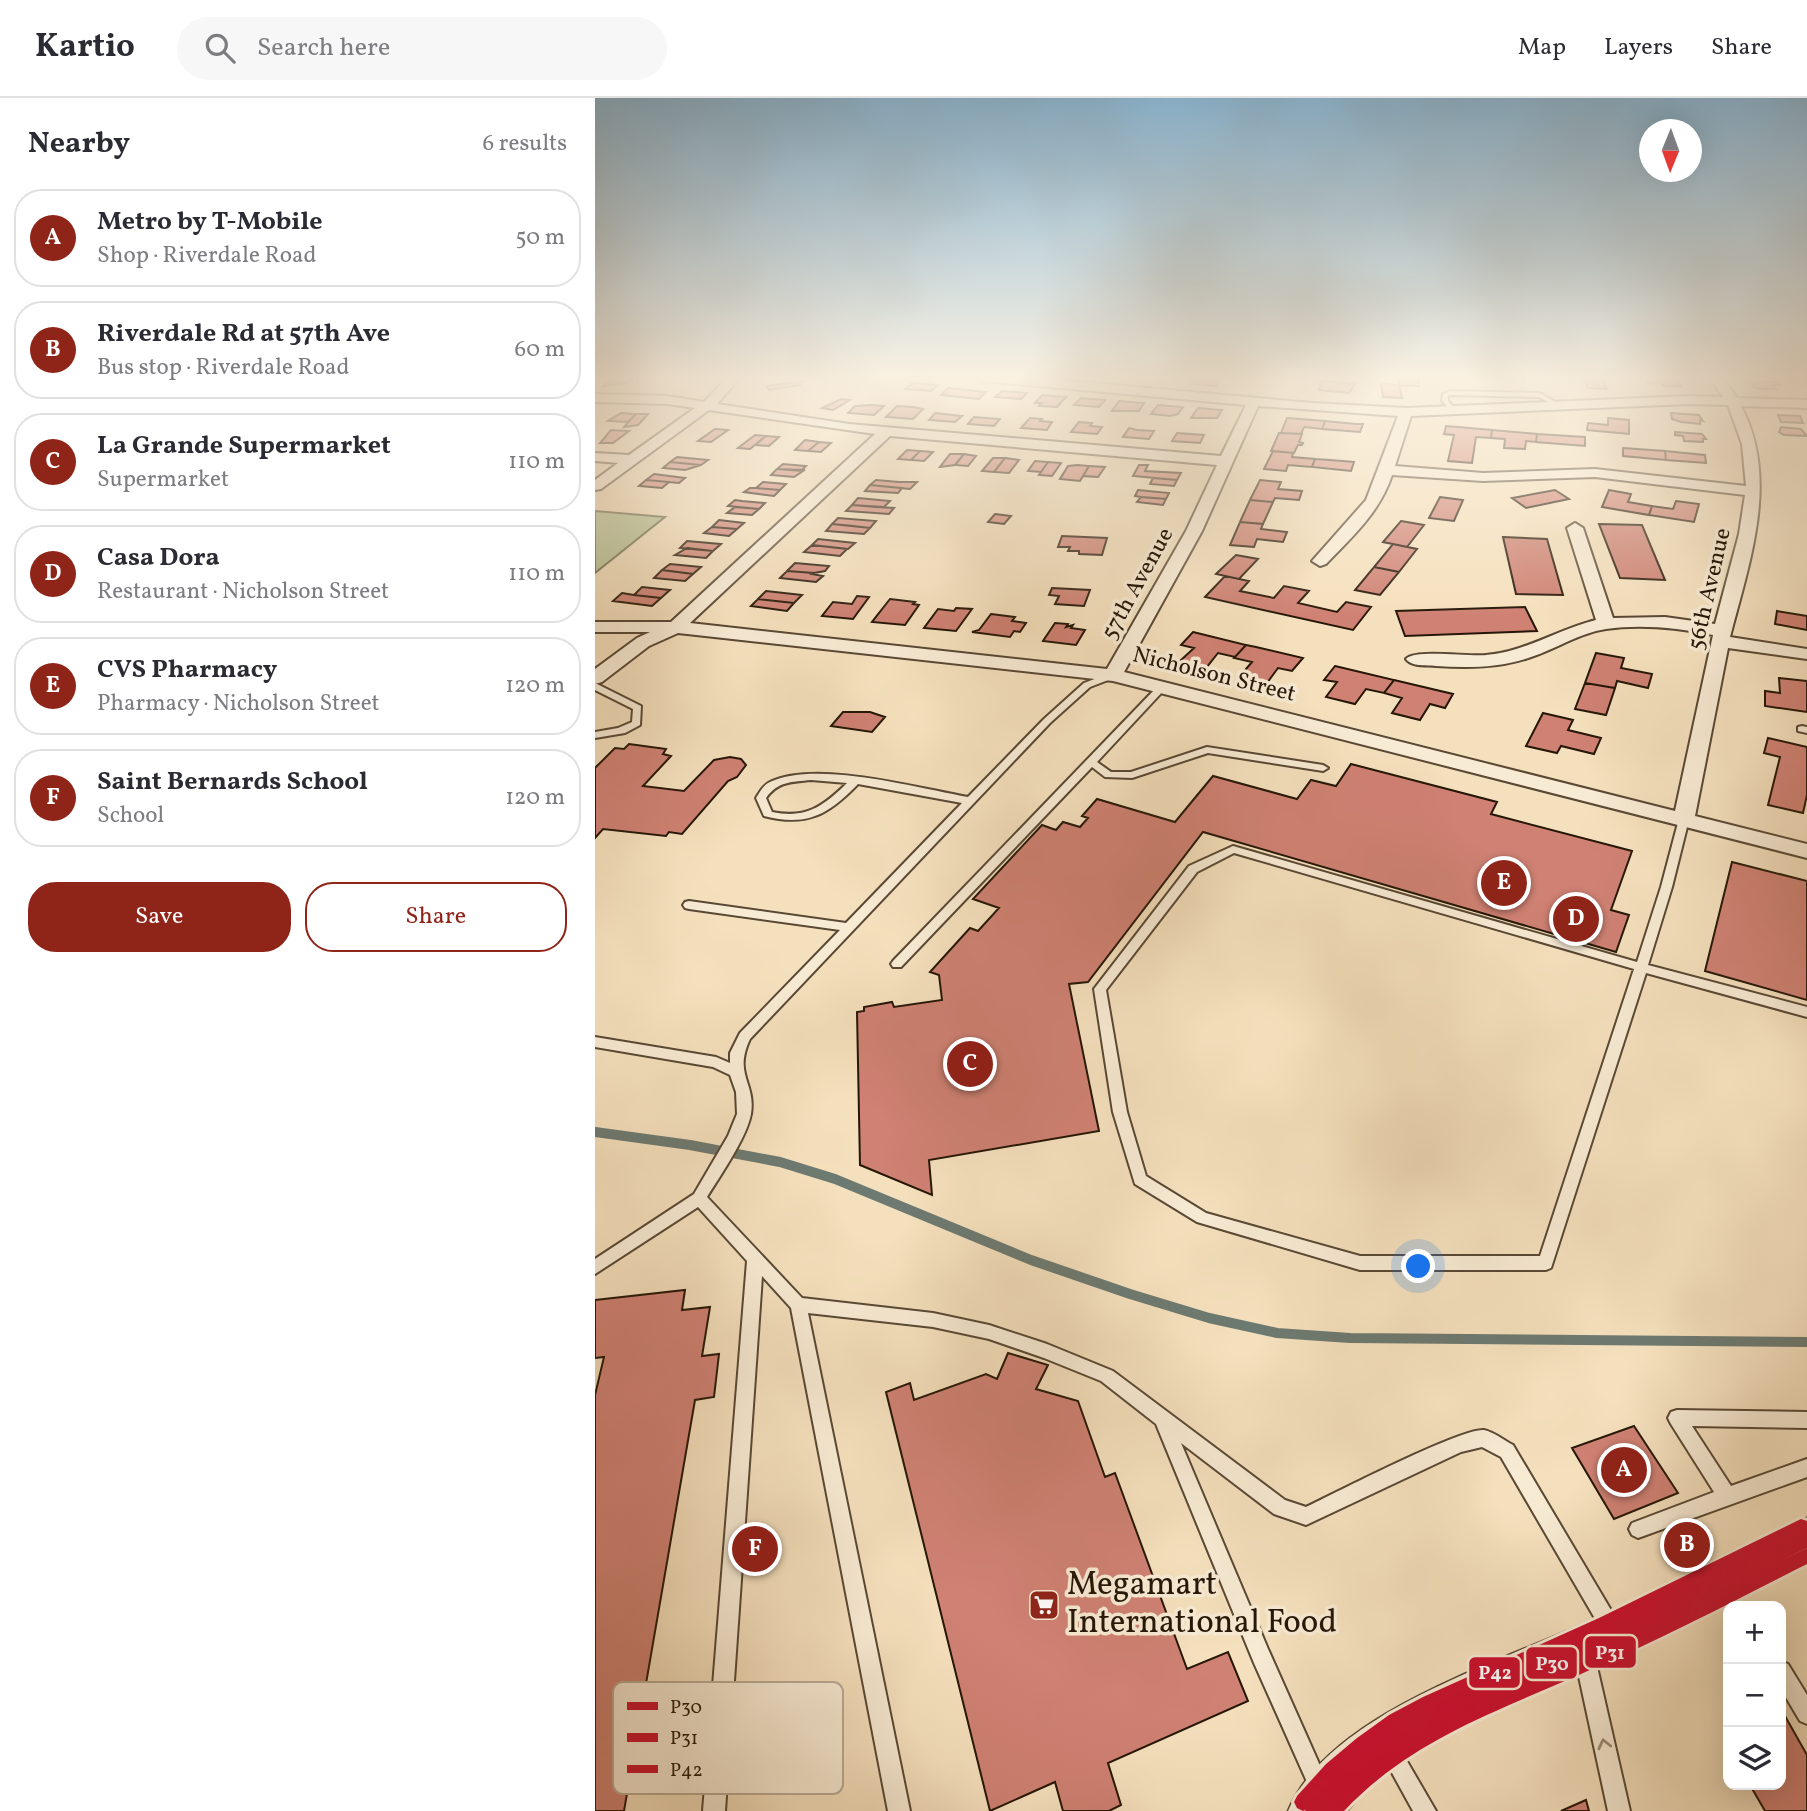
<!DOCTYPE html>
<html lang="en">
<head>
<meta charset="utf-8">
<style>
	body { margin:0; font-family:Vollkorn,serif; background:#f7f7f7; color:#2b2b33 }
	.controls { position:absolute; right:21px; bottom:21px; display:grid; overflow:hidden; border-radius:14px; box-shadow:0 7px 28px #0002 }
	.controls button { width:63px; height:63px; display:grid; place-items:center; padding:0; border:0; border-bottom:2px solid #e1e1e2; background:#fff; color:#2b2b33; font:35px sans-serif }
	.compass { position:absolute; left:1044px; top:21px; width:63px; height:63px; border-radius:50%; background:#fff; box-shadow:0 7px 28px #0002; rotate:181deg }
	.you { position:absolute; left:824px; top:1169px; width:24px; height:24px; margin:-18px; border:5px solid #fff; border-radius:50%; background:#1a73e8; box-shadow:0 0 0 10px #1a73e833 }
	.badge { display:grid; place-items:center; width:46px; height:46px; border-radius:50%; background:#8f2418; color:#fff; font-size:23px; font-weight:700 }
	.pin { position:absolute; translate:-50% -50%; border:4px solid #fff; box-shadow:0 2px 7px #0006 }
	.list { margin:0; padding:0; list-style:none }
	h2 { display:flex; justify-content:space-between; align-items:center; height:91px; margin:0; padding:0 28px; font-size:30px }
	h2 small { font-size:23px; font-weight:400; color:#7c7c81 }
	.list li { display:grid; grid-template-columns:46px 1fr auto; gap:21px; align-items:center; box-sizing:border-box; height:98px; margin:0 14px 14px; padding:0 14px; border:2px solid #e1e1e2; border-radius:28px }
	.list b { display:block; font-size:26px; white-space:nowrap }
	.list p { margin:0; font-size:23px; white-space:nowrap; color:#7c7c81 }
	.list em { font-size:23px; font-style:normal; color:#7c7c81 }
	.actions { display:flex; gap:14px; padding:21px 28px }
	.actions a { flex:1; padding:16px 0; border:2px solid #8f2418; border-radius:28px; text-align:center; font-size:24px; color:#8f2418 }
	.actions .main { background:#8f2418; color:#fff }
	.icon { flex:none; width:38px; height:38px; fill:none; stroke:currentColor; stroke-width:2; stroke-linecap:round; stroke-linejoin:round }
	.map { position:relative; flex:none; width:1212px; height:1713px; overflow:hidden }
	header { display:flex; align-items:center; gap:42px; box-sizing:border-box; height:98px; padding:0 35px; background:#fff; border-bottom:2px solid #e1e1e2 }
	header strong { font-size:33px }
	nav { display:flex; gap:38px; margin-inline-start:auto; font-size:24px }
	.search { width:490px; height:63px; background:#f7f7f7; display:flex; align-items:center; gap:18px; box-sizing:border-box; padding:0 24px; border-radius:38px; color:#7c7c81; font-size:26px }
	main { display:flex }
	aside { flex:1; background:#fff }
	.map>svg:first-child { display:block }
	.green { fill:#b6c395; stroke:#6e6c4e; stroke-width:2 }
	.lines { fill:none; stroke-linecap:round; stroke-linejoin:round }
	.stream { stroke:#6d7a71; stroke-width:10 }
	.building { fill:#cf8173; stroke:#251607; stroke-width:2 }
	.service-casing { stroke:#594834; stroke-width:4 }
	.minor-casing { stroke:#594834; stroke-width:4 }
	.tertiary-casing { stroke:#594834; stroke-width:3 }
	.service { fill:#f8ebd4; fill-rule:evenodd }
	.minor { fill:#f8ebd4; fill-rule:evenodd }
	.tertiary { fill:#f8ebd4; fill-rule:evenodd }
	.bus-1-casing { stroke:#f8ebd4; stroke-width:6 }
	.bus-2-casing { stroke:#f8ebd4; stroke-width:6 }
	.bus-3-casing { stroke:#f8ebd4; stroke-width:6 }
	.bus-1 { fill:#c8102e; fill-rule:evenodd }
	.bus-2 { fill:#c8102e; fill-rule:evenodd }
	.bus-3 { fill:#c8102e; fill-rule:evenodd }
	.oneway { stroke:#998b78 }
	.labels { text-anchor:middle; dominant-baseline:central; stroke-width:7; stroke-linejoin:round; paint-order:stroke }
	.far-street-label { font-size:23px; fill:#251607; stroke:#f8ebd4 }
	.near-poi-label { font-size:33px; fill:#251607; stroke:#f8ebd4; text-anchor:start }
	.key { fill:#f8ebd4; stroke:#b9ab96; stroke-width:2 }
	.key-label { font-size:19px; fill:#251607 }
	.line-badge { stroke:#f8ebd4; stroke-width:2.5 }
	.badge-label { font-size:19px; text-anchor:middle; font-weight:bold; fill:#fff }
</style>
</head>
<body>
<header>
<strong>Kartio</strong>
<div class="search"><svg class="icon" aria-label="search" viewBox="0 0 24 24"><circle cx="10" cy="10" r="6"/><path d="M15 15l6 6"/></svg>Search here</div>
<nav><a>Map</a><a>Layers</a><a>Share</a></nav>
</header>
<main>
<aside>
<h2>Nearby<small>6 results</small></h2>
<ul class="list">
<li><span class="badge">A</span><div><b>Metro by T-Mobile</b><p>Shop · Riverdale Road</p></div><em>50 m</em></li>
<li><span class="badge">B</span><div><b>Riverdale Rd at 57th Ave</b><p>Bus stop · Riverdale Road</p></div><em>60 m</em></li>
<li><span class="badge">C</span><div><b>La Grande Supermarket</b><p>Supermarket</p></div><em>110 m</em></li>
<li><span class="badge">D</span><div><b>Casa Dora</b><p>Restaurant · Nicholson Street</p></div><em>110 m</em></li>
<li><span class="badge">E</span><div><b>CVS Pharmacy</b><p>Pharmacy · Nicholson Street</p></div><em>120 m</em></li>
<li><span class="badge">F</span><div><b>Saint Bernards School</b><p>School</p></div><em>120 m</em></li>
</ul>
<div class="actions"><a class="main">Save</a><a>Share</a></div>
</aside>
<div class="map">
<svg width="1212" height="1713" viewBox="0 0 1212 1713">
	<rect width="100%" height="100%" fill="#f5e0bd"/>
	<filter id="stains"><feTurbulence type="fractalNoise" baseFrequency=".00286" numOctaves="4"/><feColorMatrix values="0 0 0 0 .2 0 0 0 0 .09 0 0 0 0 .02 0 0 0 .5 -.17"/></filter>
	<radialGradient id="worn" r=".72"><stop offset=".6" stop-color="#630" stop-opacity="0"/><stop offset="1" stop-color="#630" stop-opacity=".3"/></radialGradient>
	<!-- green -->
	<path class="green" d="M0 413 70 419 0 475Z"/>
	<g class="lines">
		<!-- stream -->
		<path class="stream" d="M0 1034 95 1047 185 1064 240 1081 436 1162 535 1196 614 1220 682 1235 755 1240 1212 1244"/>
	</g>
	<!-- building -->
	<path class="building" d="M601 279H604L626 281 621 288 597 286Z
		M732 279H761L758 286 730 283Z
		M803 279H823L824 288H805Z
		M1007 279 1012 291 993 290 989 280Z
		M1049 280 1080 281 1086 288H1069L1065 284 1054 286Z
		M15 281H38L33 285 8 288Z
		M208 283 204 285 205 287 174 292 172 288Z
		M726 283 758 286H760L754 295 724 292Z
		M1157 284H1182L1185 287H1177L1181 291H1163L1158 289Z
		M318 285 343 287 336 293 310 291Z
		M786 286 804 287 807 300 788 299Z
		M353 290 391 294 384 301 346 297Z
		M407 293 432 295 426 301 400 299Z
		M447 297 471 299 462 309 444 308 447 305H440Z
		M486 300 510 302 504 309 479 307Z
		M246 301 255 302 238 312 227 310Z
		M524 303 549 305 544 313H517Z
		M277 307 289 308 279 317 253 315 260 308Z
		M563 307 588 309 583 316 575 318 556 316Z
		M302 308 318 309 328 311 318 321 291 319Z
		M603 310 627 312 622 320H596Z
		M26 315 41 316 33 324 13 323Z
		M340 315 366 318H367L360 324 334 322Z
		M1076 315 1104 317 1108 323 1105 322V326L1086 324 1077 321Z
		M41 316H53L43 327 29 329Z
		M1183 317 1205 318 1208 325 1186 324Z
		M379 319 405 321 399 328 373 326Z
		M435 320 447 321 445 323 457 324 452 332 426 330Z
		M692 320 730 323 727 331 709 329 706 336 686 335Z
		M1013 320 1034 322V336L992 332 993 325 1013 327Z
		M730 323 761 326H768L765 334 727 331Z
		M484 324 497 325 495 328 507 329 502 336 476 334Z
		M851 328 897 332 896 340 881 339 877 365 853 363 859 337 849 336Z
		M1186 329 1206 331 1212 338 1189 337 1184 334Z
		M534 330 542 332 559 333 554 341 528 339Z
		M120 331 133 332 116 344 103 343Z
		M16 332 34 333 18 345H5Z
		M897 332 942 336 941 344 931 343 930 351 909 350 910 341 896 340Z
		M1080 334 1107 336 1111 341H1108V344L1089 343 1088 338 1080 337Z
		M582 335 609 337 605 345 577 343Z
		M684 335 707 336 704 344 708 345 707 347H703L699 355 676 353Z
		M942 336 990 339V348L941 344Z
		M160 337 171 338 155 351 143 350Z
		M171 338 184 339 174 348 160 347Z
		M210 342 224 344 213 353 200 352Z
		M224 344 236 345 226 354 213 353Z
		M1028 350 1070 353 1071 362 1028 358Z
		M312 352 325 353 316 362 303 361Z
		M325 353 338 354 329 363 316 362Z
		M678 353 698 355 697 359 720 361 717 369 693 367 691 373 669 371Z
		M1070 353 1110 357 1111 365 1071 362Z
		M355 356H369L360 367 345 369Z
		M369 356 381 358 373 368 360 367Z
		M82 359 113 362 106 367 75 364Z
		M398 360H410L399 374 387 373Z
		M410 360 424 362 414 375 399 374Z
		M720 361 735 362 759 364 756 373 717 369Z
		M440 363 453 364 446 374 433 373Z
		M75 364 106 367 90 372 68 370Z
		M453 364 466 365 457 378 444 377Z
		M188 366 211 368 207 372H210L182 371Z
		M483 367 494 368 485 383 465 381 473 368Z
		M544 367H553L550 373 586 375 582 382 538 378Z
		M494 368 510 369 503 379 488 378Z
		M182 371 208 373 199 379 176 377Z
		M59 376 90 380 84 385 51 382Z
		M558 380 582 382 579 388 555 386Z
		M51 382 74 384 67 390 44 388Z
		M281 382 304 384H322L315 391 275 387Z
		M665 382 686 384 683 391 707 393 704 402 680 400 678 404 655 402Z
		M168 384 191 386 185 392 161 390Z
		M275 387 307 390 303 395 270 393Z
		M155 390H161L185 392 179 398 149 394Z
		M543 392 574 395 571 401 546 399 540 398Z
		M960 392 974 401 931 410 917 400Z
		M1014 392 1036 396 1033 404 1057 408 1054 417 1007 409Z
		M546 399 571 401 568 407 542 404Z
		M845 399 868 402 859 423 834 420Z
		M263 400 295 403 289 409 257 407Z
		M140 402 147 403 170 405 164 411 133 408Z
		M655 402 678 404 668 426 645 424Z
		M1081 403 1104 406 1099 424 1054 417 1057 408 1078 411Z
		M257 407 281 409 299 410 294 416 251 413Z
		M140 409 164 411 157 417 132 415Z
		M400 416 416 418 409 426 393 424Z
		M243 420 281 423 275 430 237 426Z
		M124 422 149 425 142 431 117 429Z
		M806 423 829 427 812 449 788 444Z
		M645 424 668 426 666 431 692 434 688 444 662 441 659 449 635 447Z
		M237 426 258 428 275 430 269 436 231 433Z
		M1004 426 1047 427 1070 482 1025 480Z
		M117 429 142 431 134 438 109 435Z
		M467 438 512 440 507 457 484 456V453H473L475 449H463Z
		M908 439 952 441 968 497 921 496Z
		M223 441 260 445 253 451 217 447Z
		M92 443 126 446 118 453 85 450Z
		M798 446 822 451 804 474 779 469Z
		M217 447 252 451 245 458 209 454Z
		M92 450 118 453 111 460 80 457Z
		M641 457 663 461 644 481 621 476Z
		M200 465 234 468 230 473 219 475 192 473Z
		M75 466 106 469 98 476 67 472Z
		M779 469 804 474 785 497 760 492Z
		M67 472 98 476 90 483 59 480Z
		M192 473 219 475 217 476 228 478 221 484 185 480Z
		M630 478 654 483 645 493 679 500 689 488 714 493 703 505 742 514 751 504 776 509 758 532 610 499Z
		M47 489 75 492 66 500 39 497Z
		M457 490 495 492 489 508 460 506 464 498 454 497Z
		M171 493 207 497 199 505 163 501Z
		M27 495 39 497 66 500 57 508 18 503Z
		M262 498 274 499 258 521 227 518 238 504 257 506Z
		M163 501 199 505 192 513 156 508Z
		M295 501 320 504 318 506 324 507 310 527 277 524Z
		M930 509 942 533 810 538 801 513Z
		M361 510 377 511 361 533 329 530 343 511 359 513Z
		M1182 513 1212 518V532L1180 526Z
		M396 516 420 519 417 523 431 525 425 534 419 533 415 539 377 534 384 532Z
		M460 525 473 526 471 529 478 527 476 530 490 532 481 547 448 543Z
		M598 534 651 547 640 559 623 555 611 570 585 563 599 550 586 547Z
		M651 547 661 549 708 560 697 573 683 570 672 585 645 578 657 564 639 560Z
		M1001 555 1029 560 1026 570 1057 576 1053 590 1022 583 1020 590 990 585Z
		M740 568 799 582 789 595 771 591 760 606 731 599 742 584 729 582Z
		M1184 580 1212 583V614L1170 608V593L1185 595Z
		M799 582 858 596 850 610 835 606 825 622 797 615 807 600 789 595Z
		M990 585 1020 590 1011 617 980 611Z
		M248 614H275L290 619 277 634 236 628Z
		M948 615 978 622 973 632 1006 640 999 656 966 648 962 655 931 648Z
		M1173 640 1212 649V697L1208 715 1173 707 1185 659 1169 655Z
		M34 646 71 651 68 656 76 658 48 688 89 693 119 662 135 659 146 661 151 667 142 679 133 683 87 736 74 734 71 738 8 731 0 740V670L20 650 29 651Z
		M756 666 902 704 896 716 1037 753 1016 812 1034 817 1021 854 608 734 493 884 474 886 504 1033 334 1062 337 1097 265 1067 262 914 269 913V909L297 904 299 909 347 902 344 877 335 874 375 830 383 833 404 810 378 801 447 727 461 732 468 724 485 729 493 720 487 718 502 701 580 724 618 678 702 701 716 682 741 688Z
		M1137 764 1212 783V902L1110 873Z
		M90 1192 87 1212 115 1209 107 1258 124 1256 119 1299 100 1302 29 1713H0V1297L9 1259 0 1260V1202Z
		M413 1255 453 1267 441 1291 483 1303 510 1379 520 1375 592 1571 633 1554 653 1603 513 1665 526 1707 514 1713H468L460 1684 395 1713 291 1294 315 1285 319 1302 391 1276 402 1281Z
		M1039 1328 1083 1395 1019 1421 977 1350Z
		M1190 1618 1212 1657V1713H1170L1155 1687H1186V1620Z
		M991 1702 994 1713H966Z"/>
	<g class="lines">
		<!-- service casing -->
		<g class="service-casing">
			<path id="service" d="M855 293 945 295 965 307 960 308 944 299 856 297 853 298V303L861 312 858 314 847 303 848 296Z
				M518 574 523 577 521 579 495 589 455 625 155 941C138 977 161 984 156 1016 152 1039 125 1078 112 1099L207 1200 338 1215 394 1227 452 1246 518 1273 690 1402 711 1409C738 1396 868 1329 889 1332 899 1334 910 1343 918 1347L1026 1529 1023 1536 1016 1539 1009 1536 906 1359 887 1349 866 1354 711 1427 679 1416 586 1345 673 1551 734 1688 731 1695 724 1698 717 1695 659 1565 561 1326 506 1283 449 1260 394 1241 338 1229 213 1215 315 1713H293L196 1210 167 1178 130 1713H108L152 1163 103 1109 0 1176V1161L99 1096 133 1038 142 1016 141 994 135 977 118 969 0 949V939L121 959 135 965V955L145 935 245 832 94 811 90 810 88 807 90 804 94 803 251 825 367 705 263 686C233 717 212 729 169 718L161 700C165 694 168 687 175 684 221 662 322 690 373 699L449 621 489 585ZM216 682 252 685C229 708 211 721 177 714L171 700C183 683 197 684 216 682Z
				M0 585 46 608 45 627 30 635 0 640V634L23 630 37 624 38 611 0 592Z
				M567 586 572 589 570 591 502 664 516 674H536L612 649 728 667 733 670 728 673 613 655 537 680 510 679 497 669 306 869H298L296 866 298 863 564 587Z
				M1207 628 1212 629V635L1203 633V629Z
				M1089 718 1094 721 1077 789 1053 867 1212 909V919L1051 875 956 1170 951 1172H765L602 1124 540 1086 518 1014 499 891 594 768 638 748 1042 864 1066 789 1084 721ZM639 755 1039 871 945 1158H765L611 1115 551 1078 532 1014 511 892 602 774Z
				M1082 1312 1212 1314V1330L1097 1328 1136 1388 1212 1361V1379L1043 1440 1037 1437 1034 1431 1037 1425 1119 1394 1076 1326 1073 1320 1076 1314Z
				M990 1550 997 1553 1000 1560 1035 1713H1013L980 1560 983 1553Z
				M1186 1563 1193 1566 1212 1597V1626L1205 1623 1186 1591Z
				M795 1643 802 1646 841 1713H818L785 1653 788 1646Z"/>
		</g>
		<!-- minor casing -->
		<g class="minor-casing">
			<path id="minor" d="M133 279H146L122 306 254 326 626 358 651 307 388 283 382 279H432L717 305 811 310 1094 298 1128 299 1114 279H1127L1142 300 1212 302V310L1146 308C1185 381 1154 465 1135 539L1212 551V561L1133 550 1100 718 1212 746V760L518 583 83 535 54 548 7 584 0 586V571L42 540 55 534H0V524H76L280 336 114 312 6 391 0 392V382L23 365 0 363V355L34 357 100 310 73 306 0 304V296L73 298 109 304ZM1094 306 1133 307 1147 346 1151 388 1000 371 888 375 800 368 816 318ZM663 308 803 318 771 402 717 463 725 468 731 466C757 439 785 414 797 377L888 383 1000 379 1150 397 1144 436 1120 526 1070 519 1018 520 988 430 980 425 972 430 1001 522C964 531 930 554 891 557 875 559 819 551 811 561 817 569 831 567 841 568 873 570 905 570 936 559 961 551 984 535 1011 531 1047 526 1083 530 1118 537L1080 713 529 574 607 433ZM295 338 622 367 591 433 512 571 95 525Z"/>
		</g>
		<!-- tertiary casing -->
		<g class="tertiary-casing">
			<path id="tertiary" d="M1212 1420V1466C1142 1500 1073 1536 1002 1569 917 1608 813 1637 752 1713H693C734 1614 910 1563 1001 1520 1072 1487 1140 1449 1212 1420Z"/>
		</g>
		<!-- service -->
		<use href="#service" class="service"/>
		<!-- minor -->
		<use href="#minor" class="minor"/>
		<!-- tertiary -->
		<use href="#tertiary" class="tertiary"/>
		<!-- bus-1 casing -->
		<g class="bus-1-casing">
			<path id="bus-1" d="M1212 1434V1450C1139 1487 1067 1524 993 1557 922 1589 847 1615 785 1662 765 1677 748 1695 731 1713H710L713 1707 741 1676 772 1650 804 1628 837 1609 982 1545Z"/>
		</g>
		<!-- bus-2 casing -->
		<g class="bus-2-casing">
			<path id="bus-2" d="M1212 1450V1466C1141 1502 1070 1539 997 1571 907 1612 819 1639 749 1713H728L731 1707 756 1680 785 1656 816 1636 883 1603 1014 1546Z"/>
		</g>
		<!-- bus-3 casing -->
		<g class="bus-3-casing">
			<path id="bus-3" d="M1206 1421 1212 1423V1435C1137 1472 1063 1510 988 1544 916 1577 839 1603 775 1651 752 1669 733 1689 714 1710L708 1713 702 1710 699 1704 702 1698 731 1666 762 1640 794 1617 828 1599 1004 1520Z"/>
		</g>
		<!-- bus-1 -->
		<use href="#bus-1" class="bus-1"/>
		<!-- bus-2 -->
		<use href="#bus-2" class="bus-2"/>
		<!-- bus-3 -->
		<use href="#bus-3" class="bus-3"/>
	</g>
	<!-- one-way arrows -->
	<defs><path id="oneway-chevron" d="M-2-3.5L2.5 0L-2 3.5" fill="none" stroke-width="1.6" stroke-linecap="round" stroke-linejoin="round" transform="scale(1.75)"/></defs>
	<use class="oneway" href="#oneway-chevron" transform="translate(1009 1646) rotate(-103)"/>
	<!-- sky -->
	<linearGradient id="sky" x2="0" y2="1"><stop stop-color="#8ab7d5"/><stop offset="0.54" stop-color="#faf1e1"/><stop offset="1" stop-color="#faf1e1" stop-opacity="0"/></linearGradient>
	<rect width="1212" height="519" fill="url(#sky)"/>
	<!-- icons -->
	<defs>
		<g id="supermarket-square" transform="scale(1.575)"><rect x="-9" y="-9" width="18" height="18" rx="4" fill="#8f2418" stroke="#f8ebd4"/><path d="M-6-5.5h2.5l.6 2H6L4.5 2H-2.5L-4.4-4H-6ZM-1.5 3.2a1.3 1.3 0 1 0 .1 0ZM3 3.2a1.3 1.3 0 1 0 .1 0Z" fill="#fff"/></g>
	</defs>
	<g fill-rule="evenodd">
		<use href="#supermarket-square" x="449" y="1507"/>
	</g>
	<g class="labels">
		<!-- far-street labels -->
		<g class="far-street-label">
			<text transform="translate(543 486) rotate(-61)">57th Avenue</text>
			<text transform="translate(1115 491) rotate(-77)">56th Avenue</text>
			<text transform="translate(619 577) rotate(14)">Nicholson Street</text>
		</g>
		<!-- near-poi labels -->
		<g class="near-poi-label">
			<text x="472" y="1488">Megamart<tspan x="472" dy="38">International Food</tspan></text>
		</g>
	</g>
	<!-- legend -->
	<rect x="18" y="1584" width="230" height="112" rx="10" class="key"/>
	<rect x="32" y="1604" width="31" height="8" fill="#c8102e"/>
	<rect x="32" y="1635" width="31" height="9" fill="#c8102e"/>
	<rect x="32" y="1667" width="31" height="8" fill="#c8102e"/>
	<g class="key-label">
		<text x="75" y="1615">P30</text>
		<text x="75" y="1646">P31</text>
		<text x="75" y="1678">P42</text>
	</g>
	<g class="line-badge">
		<rect x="989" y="1537" width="53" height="34" rx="7" fill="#c8102e"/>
		<rect x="930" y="1548" width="53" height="34" rx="7" fill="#c8102e"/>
		<rect x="873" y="1558" width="53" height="33" rx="7" fill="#c8102e"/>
	</g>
	<g class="badge-label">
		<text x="1015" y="1561">P31</text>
		<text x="957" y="1572">P30</text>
		<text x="900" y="1581">P42</text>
	</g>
	<rect width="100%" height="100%" filter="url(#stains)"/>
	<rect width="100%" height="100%" fill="url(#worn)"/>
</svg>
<div class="controls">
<button>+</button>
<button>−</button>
<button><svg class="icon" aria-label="layers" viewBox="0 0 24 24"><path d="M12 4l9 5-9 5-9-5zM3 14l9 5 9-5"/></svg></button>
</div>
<svg class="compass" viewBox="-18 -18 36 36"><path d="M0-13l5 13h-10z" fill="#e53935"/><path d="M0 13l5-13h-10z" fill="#7c7c81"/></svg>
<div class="you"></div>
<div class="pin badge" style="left:1029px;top:1372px">A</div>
<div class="pin badge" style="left:1092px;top:1447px">B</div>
<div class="pin badge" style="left:375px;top:966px">C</div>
<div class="pin badge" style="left:981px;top:821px">D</div>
<div class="pin badge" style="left:909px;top:785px">E</div>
<div class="pin badge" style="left:160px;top:1451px">F</div>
</div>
</main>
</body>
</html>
